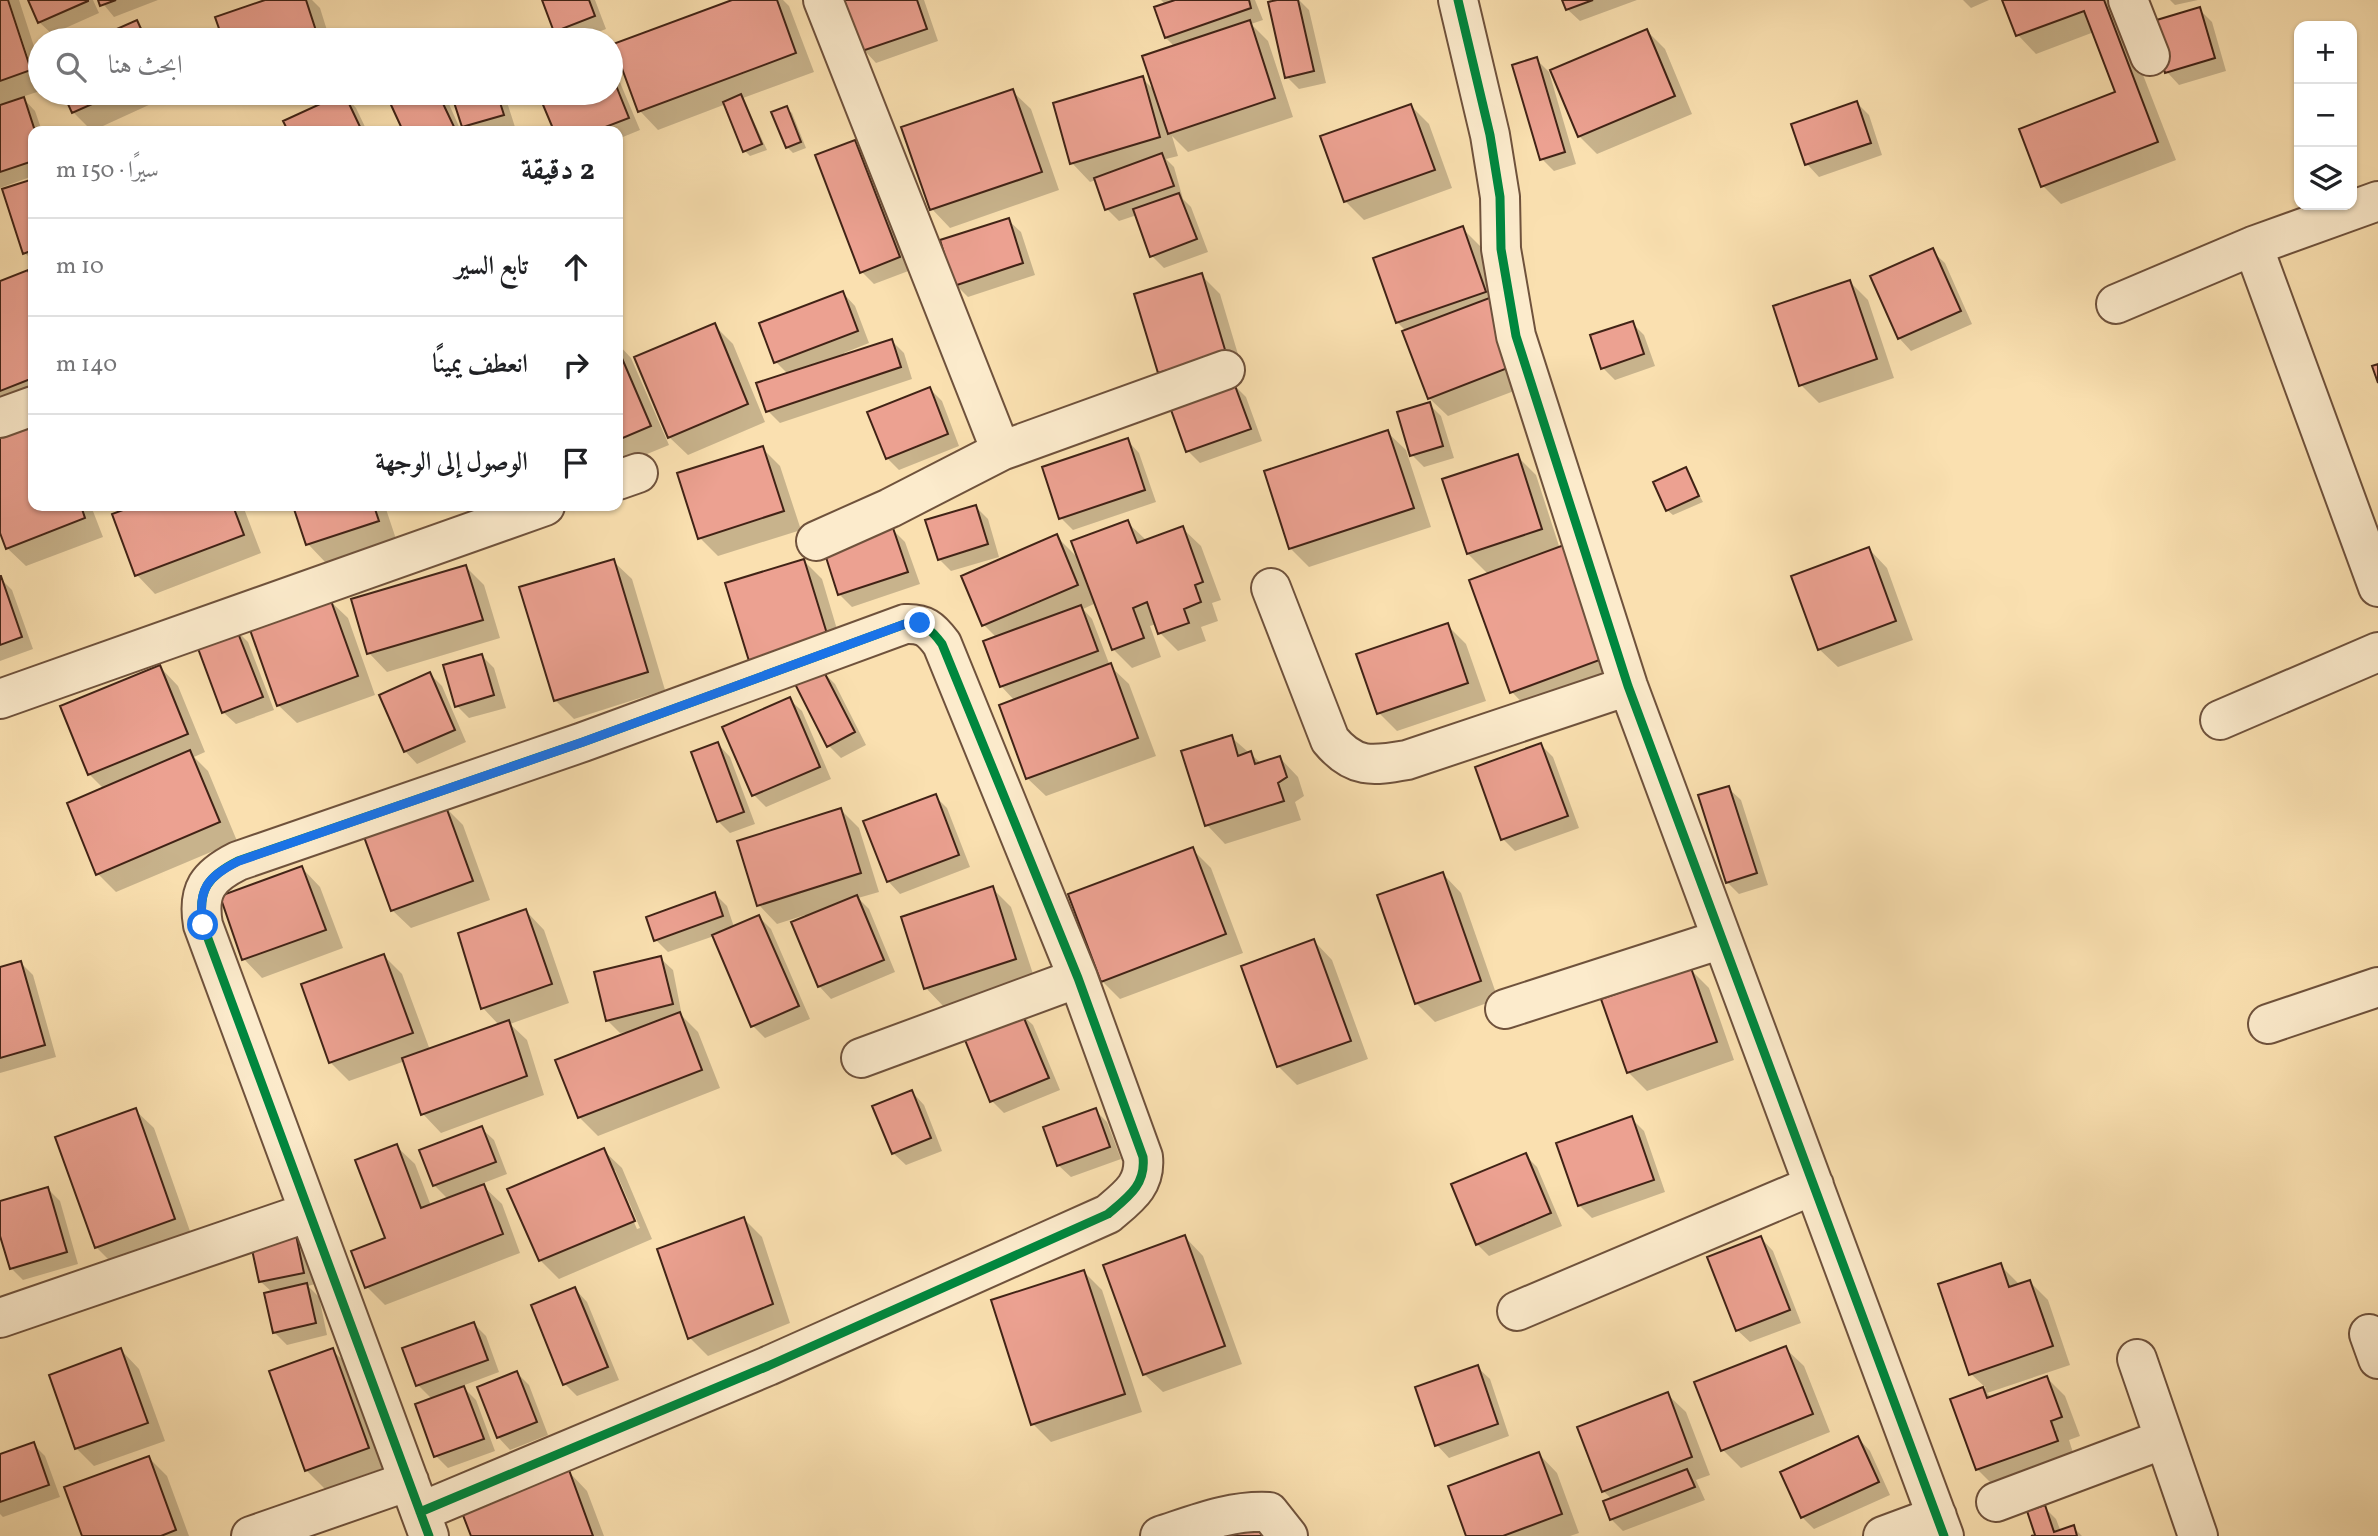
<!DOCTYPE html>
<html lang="ar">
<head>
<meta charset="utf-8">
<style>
	body { margin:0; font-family:Vollkorn,Amiri,serif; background:#f6f6f6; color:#202124; direction:rtl }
	.controls { position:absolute; right:21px; top:21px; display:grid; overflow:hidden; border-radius:14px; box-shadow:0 2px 5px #0004 }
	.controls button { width:63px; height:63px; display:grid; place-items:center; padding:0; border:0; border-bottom:2px solid #e0e0e0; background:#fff; color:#202124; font:35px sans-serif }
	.stop { position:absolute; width:21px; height:21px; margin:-16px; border:5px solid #1a73e8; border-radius:50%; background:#fff }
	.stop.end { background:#1a73e8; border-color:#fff; box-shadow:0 2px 7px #0008 }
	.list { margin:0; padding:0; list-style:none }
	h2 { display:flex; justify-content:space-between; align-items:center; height:91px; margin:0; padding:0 28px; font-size:30px }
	h2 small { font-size:23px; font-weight:400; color:#757577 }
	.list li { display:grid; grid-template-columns:46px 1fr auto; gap:21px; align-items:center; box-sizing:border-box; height:98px; padding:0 28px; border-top:2px solid #e0e0e0 }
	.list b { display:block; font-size:26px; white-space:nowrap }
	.list em { font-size:23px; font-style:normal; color:#757577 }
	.icon { flex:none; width:38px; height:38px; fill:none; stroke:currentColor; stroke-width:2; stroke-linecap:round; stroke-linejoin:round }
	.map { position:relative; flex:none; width:2378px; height:1536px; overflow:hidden; direction:ltr }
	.search { position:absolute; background:#fff; box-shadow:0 2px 5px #0004; left:28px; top:28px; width:595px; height:77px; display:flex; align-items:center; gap:18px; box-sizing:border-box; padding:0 24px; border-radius:38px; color:#757577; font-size:26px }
	.panel { position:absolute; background:#fff; box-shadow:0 2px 5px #0004; left:28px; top:126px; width:595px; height:385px; border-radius:14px; direction:rtl }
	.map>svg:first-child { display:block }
	.shadow { fill:#0003; fill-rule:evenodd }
	.building { fill:#eca191; stroke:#412316; stroke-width:2 }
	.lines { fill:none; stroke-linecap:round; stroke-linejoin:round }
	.minor-casing { stroke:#6f523c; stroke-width:42 }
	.minor { stroke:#fcebcc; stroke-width:38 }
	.cycleway-casing { stroke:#fcebcc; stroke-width:13 }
	.cycleway { stroke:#00873e; stroke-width:9 }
	.route { stroke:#1a73e8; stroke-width:9 }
</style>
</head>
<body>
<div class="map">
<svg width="2378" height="1536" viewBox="0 0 2378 1536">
	<rect width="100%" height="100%" fill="#fae0b0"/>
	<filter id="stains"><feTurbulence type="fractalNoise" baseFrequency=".00286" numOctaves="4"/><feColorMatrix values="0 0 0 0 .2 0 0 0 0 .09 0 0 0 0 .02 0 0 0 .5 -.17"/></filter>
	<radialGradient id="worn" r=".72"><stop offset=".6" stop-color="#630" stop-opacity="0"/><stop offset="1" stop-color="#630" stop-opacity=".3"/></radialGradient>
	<!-- shadow -->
	<path class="shadow" d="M0 0H6L32 79 35 78 9 0H19L40 65V91L22 97 35 111 42 131H33V176L0 188Z
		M29 0H93L99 13 52 34 39 22Z
		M100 0H158L114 17Z
		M270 0H312L320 8 330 40H225L217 18Z
		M543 0H595L606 29 577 40H564L556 32Z
		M737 0H783L789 6 814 72 743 98 767 150 750 156 745 151 726 104 658 130 640 111Z
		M846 0H924L938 41 876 63 864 50Z
		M1161 0H1255L1263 20 1251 24 1268 41 1293 117 1188 152 1172 136 1178 156 1166 159 1174 167 1183 199 1191 207 1208 252 1164 268 1152 256 1137 215 1119 221 1107 209 1096 180 1090 182 1072 163 1142 78 1156 92 1175 47 1166 38V5Z
		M1285 0H1299L1309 10 1326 83 1299 89 1287 77Z
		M1564 0H1637L1580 21 1567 9Z
		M1963 0H1989L1971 8Z
		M2004 0H2114L2176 160 2061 204 2043 186 2117 93 2094 32 2036 54 2018 35Z
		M2170 0H2198L2175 5Z
		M2199 9 2212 22 2226 71 2179 85 2167 72Z
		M136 22 154 40H96Z
		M1647 31 1665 49 1692 114 1597 154 1579 136Z
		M1536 59 1549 72 1576 164 1554 171 1542 159Z
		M611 61 640 130 618 139V131H555L540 93H611Z
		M1012 91 1031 109 1059 190 950 228 932 209Z
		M65 93H175L92 131 73 112Z
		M246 93H294L258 105Z
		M393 93H444L461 131H405L388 95Z
		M453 93H504L515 127 501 131H468L463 127Z
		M344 95 356 108 367 131H290L286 122Z
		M1857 103 1869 115 1882 155 1819 177 1807 164Z
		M1411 106 1429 124 1452 188 1364 220 1345 201Z
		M786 108 792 113 806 148 793 153 787 147Z
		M854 142 866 154 911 270 874 284 862 272Z
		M33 181V261L25 253 4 190Z
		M1008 220 1021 232 1035 275 968 297 956 285Z
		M1462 228 1481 247 1503 310 1535 383 1448 416 1429 398 1406 331 1397 322Z
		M1932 251 1945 263 1972 324 1911 351 1899 338Z
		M27 272 33 278V404L0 416V283Z
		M1201 275 1220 294 1243 371 1178 391 1159 372Z
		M1850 282 1868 300 1894 378 1819 403 1801 385Z
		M843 293 855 306 869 343 844 353 845 356 892 341 904 353 912 379 780 423 768 411 788 374 776 362Z
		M1632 323 1644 335 1655 366 1615 380 1603 368Z
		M714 325 733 344 765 422 688 455 669 437Z
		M618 344 631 358 669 445 618 466Z
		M1234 385 1246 397 1262 441 1200 463 1188 451Z
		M930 389 942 401 959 446 899 470 887 458Z
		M1429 404 1441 416 1454 458 1424 467 1412 455Z
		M33 425V506H91L103 537 26 566 7 548 0 528V438Z
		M1387 432 1406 450 1431 527 1309 567 1290 548Z
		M1127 440 1139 453 1156 502 1073 530 1061 518Z
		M762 448 780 466 801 530 718 556 700 538Z
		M1517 456 1536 475 1560 549 1623 677 1530 711 1512 692 1489 575 1468 554Z
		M1685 469 1703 502 1673 515 1667 510Z
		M130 506H243L261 553 155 594 137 575Z
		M295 506H385L396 539 326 563 308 544Z
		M975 506 988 519 999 557 951 571 939 559Z
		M1127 522 1146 540 1182 528 1201 546 1221 600 1212 603 1218 621 1201 627 1206 641 1178 651 1160 633 1156 624 1150 626 1161 657 1132 668 1113 649 1096 603 1083 609 1092 619 1110 666 1129 684 1156 756 1046 796 1027 778 1015 701 1001 686 997 638 984 625 963 577 1056 536 1080 560Z
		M893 530 905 542 920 584 852 607 840 595 826 552Z
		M1869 549 1887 568 1913 640 1838 667 1819 649Z
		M613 561 632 579 665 690 574 719 555 700Z
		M804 561 822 579 845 656 751 660Z
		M466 567 484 585 500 638 387 672 369 653Z
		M0 578 12 590 33 649 0 661Z
		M329 600 348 618 375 695 297 723 278 705Z
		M1447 625 1466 644 1486 701 1397 731 1379 713Z
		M236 630 248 642 274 710 236 724 223 712Z
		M482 656 494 668 506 708 469 718 457 706Z
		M160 667 178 686 205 752 194 757 208 771 237 841 116 892 98 874 104 789 89 774Z
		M823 672 835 684 866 745 841 758 829 746Z
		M430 674 442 686 466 742 417 764 405 751Z
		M789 699 802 711 831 779 766 807 754 795 724 727Z
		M1231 737 1262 764 1280 758 1298 777 1304 796 1295 802 1301 820 1225 844 1207 825Z
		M718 744 730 757 755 824 730 833 718 821Z
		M1541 745 1553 757 1579 828 1515 851 1503 839Z
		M1728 788 1741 800 1768 885 1739 894 1727 882Z
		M935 796 947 808 970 867 900 894 888 881Z
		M444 806 463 825 490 900 411 928 392 910Z
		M840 809 859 828 879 892 858 898 869 909 895 972 831 999 819 986 805 915 777 924 759 905Z
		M1192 849 1211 868 1243 953 1120 999 1102 981Z
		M302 868 320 887 343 948 262 978 244 959Z
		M1443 874 1461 893 1498 999 1435 1022 1416 1003Z
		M992 888 1011 907 1034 977 944 1007 926 988Z
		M715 894 727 906 734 927 759 917 771 929 810 1019 765 1038 753 1026 714 936 668 952 656 940Z
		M526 911 544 930 569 1003 510 1024 527 1040 544 1095 441 1133 423 1114 405 1061 349 1081 330 1062 384 956 402 974 430 1050 499 1025 483 1008Z
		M1314 941 1332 960 1368 1059 1297 1085 1279 1067 1243 967Z
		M660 958 673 970 682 1016 698 1032 720 1088 598 1136 579 1117 635 1031 620 1033 607 1020Z
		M21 963 33 975 56 1057 0 1073V969Z
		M1691 970 1709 988 1734 1060 1647 1091 1628 1072Z
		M1020 1013 1033 1025 1060 1090 1004 1113 992 1101Z
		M912 1092 924 1105 942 1151 906 1165 893 1153Z
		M135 1110 154 1128 192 1237 115 1266 96 1247Z
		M1095 1110 1107 1122 1121 1159 1071 1177 1058 1165Z
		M1631 1118 1644 1131 1665 1192 1592 1218 1580 1206 1558 1144Z
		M481 1128 494 1140 507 1174 481 1184 502 1204 520 1253 385 1305 367 1287 387 1239 396 1146 415 1164 431 1206 448 1199 434 1185Z
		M603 1150 622 1168 652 1239 559 1279 540 1260ZM611 1170H615L640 1228 637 1229Z
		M1525 1155 1537 1167 1562 1226 1489 1256 1477 1244Z
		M48 1189 60 1201 78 1264 23 1280 11 1268 0 1230V1203Z
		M744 1219 762 1237 790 1323 708 1356 690 1338Z
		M296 1237 308 1249 315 1284 308 1286 319 1297 327 1335 287 1345 274 1332 272 1292 261 1282Z
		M1185 1237 1203 1256 1242 1364 1163 1392 1144 1374Z
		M1761 1238 1773 1251 1801 1323 1750 1342 1737 1330Z
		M2000 1265 2020 1285 2030 1282 2048 1300 2070 1365 1987 1393 1992 1398 2047 1378 2065 1396 2080 1436 2069 1440 2075 1459 1996 1488 1977 1469 1952 1400 1986 1388 1971 1374Z
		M1084 1272 1102 1290 1142 1412 1051 1442 1033 1424Z
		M575 1289 587 1302 619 1380 577 1396 565 1384Z
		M474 1324 486 1336 499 1372 462 1386 476 1400 495 1451 448 1468 436 1456 432 1399 418 1385Z
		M1785 1348 1804 1366 1830 1432 1741 1468 1723 1450Z
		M121 1350 139 1369 165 1441 94 1466 76 1448Z
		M332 1350 351 1368 386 1467 325 1489 306 1470Z
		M1477 1367 1490 1379 1509 1436 1449 1458 1437 1445Z
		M517 1373 529 1385 548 1435 510 1450 498 1437Z
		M1667 1394 1686 1412 1710 1475 1696 1480 1705 1500 1623 1531 1611 1519 1612 1499 1603 1491Z
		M1858 1438 1870 1451 1890 1495 1814 1529 1802 1517Z
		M33 1444 45 1456 60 1497 3 1517 0 1514V1456Z
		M1539 1454 1557 1473 1579 1533 1570 1536H1468Z
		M149 1458 167 1476 189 1536H83Z
		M569 1472 587 1491 604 1536H472Z
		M2044 1507 2056 1519 2061 1532 2073 1527 2082 1536H2036Z"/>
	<!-- building -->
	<path class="building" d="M0 0H8L31 70 0 81Z
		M28 0H88V1L38 23Z
		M98 0H116L100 6Z
		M265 0H306L319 40H223L215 17Z
		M542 0H589L595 16 554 32Z
		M732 0H777L796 53 638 112 613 44Z
		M844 0H917L927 29 862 51Z
		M1175 0H1249L1251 8 1165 38 1154 7Z
		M1277 0H1298L1314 71 1285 78 1268 2Z
		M1562 0H1593L1566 10Z
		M2002 0H2104L2158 142 2041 187 2019 129 2115 92 2084 11 2016 36Z
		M2200 7 2215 58 2165 73 2150 22Z
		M137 20 146 40H92Z
		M1250 20 1275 98 1168 134 1142 56Z
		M1647 29 1675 96 1578 137 1550 70Z
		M1537 57 1565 152 1540 160 1512 65Z
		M611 73 629 118 595 131H554L538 93H611Z
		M1143 76 1160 137 1070 164 1053 103Z
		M1013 89 1042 172 930 210 901 127Z
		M63 93H117L72 113Z
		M344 93 362 131H288L283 121Z
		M389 93H438L456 131H403L386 94Z
		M451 93H497L504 115 462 127Z
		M741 94 762 144 743 152 723 102Z
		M24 97 35 131 33 161 0 172V105Z
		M1857 101 1871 143 1805 165 1791 124Z
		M1411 104 1435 170 1344 202 1320 136Z
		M787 106 801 142 786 148 771 112Z
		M855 140 900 257 860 273 815 155Z
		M1162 153 1174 186 1105 210 1094 178Z
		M33 179V250L23 254 2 189Z
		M1179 193 1197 239 1150 257 1133 209Z
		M1009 218 1023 263 954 286 940 240Z
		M1463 226 1486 292 1396 323 1373 258Z
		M1933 248 1961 311 1898 339 1870 276Z
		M28 270 33 285V378L0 391V281Z
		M1202 273 1226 353 1158 373 1134 294Z
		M1850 280 1877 359 1799 386 1773 306Z
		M843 291 858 331 774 363 759 323Z
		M1492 297 1518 364 1428 399 1402 331Z
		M1633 321 1644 354 1601 369 1590 335Z
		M715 323 748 404 668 438 634 357Z
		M892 339 901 367 766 412 756 383Z
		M618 349 651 426 618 440Z
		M2378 364V383L2372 366Z
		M1234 383 1251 429 1186 452 1170 407Z
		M930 387 948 434 886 459 867 412Z
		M1430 402 1443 446 1410 456 1397 412Z
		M33 423V506H81L85 518 6 549 0 533V436Z
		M1388 430 1414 508 1289 549 1264 471Z
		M1128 438 1145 490 1059 519 1042 467Z
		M763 446 784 511 698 539 677 473Z
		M1518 454 1542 529 1467 554 1442 479Z
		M1686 467 1699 496 1666 511 1653 482Z
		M976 505 988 544 938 560 925 520Z
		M134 506H233L244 535 135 576 112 514Z
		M293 506H374L379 521 306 545Z
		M1128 520 1137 543 1183 526 1203 582 1195 585 1201 602 1184 609 1189 623 1158 634 1147 602 1133 608 1144 638 1112 650 1071 541Z
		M893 528 908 572 838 595 824 551Z
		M1057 534 1078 585 982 626 961 576Z
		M1564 545 1605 658 1510 693 1469 580Z
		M1869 547 1896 621 1818 650 1791 576Z
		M614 559 648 672 554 701 519 587Z
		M804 559 828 637 749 661 725 583Z
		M466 565 483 620 367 654 351 599Z
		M1 576 22 637 0 645V576Z
		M330 598 358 676 277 706 249 627Z
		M1081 605 1098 651 1000 687 983 641Z
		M1448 623 1468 683 1377 714 1356 654Z
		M236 628 263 697 222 713 196 643Z
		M482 654 494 695 455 707 443 665Z
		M1111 663 1138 738 1026 779 999 705Z
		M160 665 188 734 88 775 60 706Z
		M823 670 855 732 827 747 795 684Z
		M430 672 455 730 404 752 379 695Z
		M790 697 820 767 752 796 722 727Z
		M1232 735 1238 756 1251 751 1255 764 1280 756 1287 777 1278 783 1284 801 1205 826 1181 751Z
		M718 742 744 812 717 822 691 752Z
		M1541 743 1568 816 1501 840 1475 767Z
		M190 750 220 822 96 875 67 803Z
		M1729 786 1757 873 1726 883 1698 795Z
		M936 794 959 855 887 882 863 821Z
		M445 804 473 881 391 911 363 834Z
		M841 808 861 873 757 906 737 841Z
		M1193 847 1226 934 1101 982 1068 894Z
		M302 866 326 930 242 960 220 896Z
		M1443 872 1481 981 1415 1004 1377 895Z
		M993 886 1016 959 924 989 901 917Z
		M715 892 723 916 654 941 646 917Z
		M857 895 884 960 818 987 791 922Z
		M526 909 552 984 481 1009 458 933Z
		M759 915 799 1006 751 1027 712 935Z
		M1314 939 1351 1041 1277 1067 1241 966Z
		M384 954 413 1033 329 1063 301 984Z
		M661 956 673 1004 606 1021 594 972Z
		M21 961 45 1045 0 1058V967Z
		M1691 968 1717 1042 1627 1073 1601 999Z
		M1021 1011 1049 1078 990 1102 963 1035Z
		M680 1012 702 1070 578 1118 555 1060Z
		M509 1020 527 1076 421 1115 402 1058Z
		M912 1090 931 1138 892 1154 872 1106Z
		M136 1108 175 1219 95 1248 55 1137Z
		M1096 1108 1110 1147 1057 1166 1043 1127Z
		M1632 1116 1654 1180 1578 1206 1556 1143Z
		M482 1126 496 1162 433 1186 419 1150Z
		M397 1144 421 1208 484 1184 503 1234 365 1288 351 1251 385 1238 355 1160Z
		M604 1148 635 1221 539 1261 507 1189Z
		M1526 1153 1551 1213 1476 1245 1451 1184Z
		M48 1187 67 1252 10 1269 0 1236V1201Z
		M744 1217 773 1304 688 1339 657 1249Z
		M296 1235 304 1273 259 1282 251 1245Z
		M1185 1235 1225 1346 1143 1375 1103 1265Z
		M1761 1236 1790 1310 1736 1331 1707 1257Z
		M2001 1263 2009 1287 2030 1280 2053 1346 1969 1375 1938 1284Z
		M1084 1270 1125 1394 1031 1425 991 1300Z
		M307 1283 316 1323 273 1333 264 1293Z
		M575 1287 608 1367 563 1385 531 1305Z
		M474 1322 488 1360 416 1386 402 1348Z
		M1786 1346 1813 1414 1721 1451 1694 1382Z
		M121 1348 148 1423 75 1449 49 1375Z
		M333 1348 369 1448 305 1471 269 1371Z
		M1478 1365 1498 1424 1435 1446 1415 1387Z
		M517 1371 537 1422 497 1438 477 1387Z
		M2047 1376 2062 1417 2051 1421 2058 1441 1976 1470 1950 1399 1983 1387 1987 1398Z
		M464 1386 484 1439 434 1457 415 1404Z
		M1668 1392 1692 1457 1602 1492 1577 1427Z
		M1858 1436 1879 1482 1801 1518 1780 1472Z
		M34 1442 49 1485 0 1502V1454Z
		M1539 1452 1562 1514 1503 1536H1466L1448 1486Z
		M149 1456 176 1530 161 1536H82L64 1487Z
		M1687 1469 1695 1487 1610 1520 1603 1501Z
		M569 1470 593 1536H471L461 1510Z
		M2045 1505 2054 1532 2074 1525 2077 1536H2031L2035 1535 2027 1511Z
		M1264 1516 1271 1536H1208Z"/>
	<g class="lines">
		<!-- minor casing -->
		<g class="minor-casing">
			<path id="minor" d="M1458 0 1490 135 1500 197 1501 249 1516 336 1628 686 1944 1536
				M2128 0 2150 56
				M2253 246 2378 587
				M2116 304 2253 246 2378 201
				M0 418 33 406
				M1001 451 1225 370
				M618 480 638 473
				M816 541 890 508 1001 451 823 0
				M1271 588 1330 740C1354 769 1372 766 1407 760L1628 686
				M0 699 545 506
				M2220 720 2378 652
				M1505 1009 1722 939
				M2268 1024 2378 987
				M861 1058 1078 978
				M1517 1311 1814 1185
				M0 1318 309 1212
				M2369 1334 2378 1359
				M2137 1359 2198 1536
				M1996 1502 2164 1439
				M420 1512 768 1366 1108 1214C1128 1197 1146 1185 1143 1157L1078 978 942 644C931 629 924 623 905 624L583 742 238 861C208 876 197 890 203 925L429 1536
				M251 1536 409 1481
				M1160 1536C1197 1524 1231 1510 1269 1512L1288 1536
				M1883 1536 1937 1516"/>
		</g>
		<!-- minor -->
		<use href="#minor" class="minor"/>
		<!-- cycleway casing -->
		<g class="cycleway-casing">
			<path id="cycleway" d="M1458 0 1490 135 1500 197 1501 249 1516 336 1628 686 1944 1536
				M420 1512 768 1366 1108 1214C1128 1197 1146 1185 1143 1157L1078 978 942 644C931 629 924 623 905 624L583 742 238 861C208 876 197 890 203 925L429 1536"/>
		</g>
		<!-- cycleway -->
		<use href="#cycleway" class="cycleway"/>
	</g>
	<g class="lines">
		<!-- route -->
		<path class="route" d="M203 925C197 889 208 876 239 861L583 742 905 624 920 623"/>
	</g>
	<rect width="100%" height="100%" filter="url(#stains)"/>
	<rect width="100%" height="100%" fill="url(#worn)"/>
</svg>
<div class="controls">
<button>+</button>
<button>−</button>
<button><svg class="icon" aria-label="layers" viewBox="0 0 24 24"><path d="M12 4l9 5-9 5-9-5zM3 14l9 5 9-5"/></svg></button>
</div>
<div class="stop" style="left:203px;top:925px"></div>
<div class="stop end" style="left:920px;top:623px"></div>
<div class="search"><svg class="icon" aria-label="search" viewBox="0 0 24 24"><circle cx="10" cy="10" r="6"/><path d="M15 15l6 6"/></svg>ابحث هنا</div>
<section class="panel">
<h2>2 دقيقة<small>سيرًا · 150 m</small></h2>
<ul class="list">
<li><svg class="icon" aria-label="ahead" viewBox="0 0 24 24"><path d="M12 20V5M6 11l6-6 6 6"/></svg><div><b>تابع السير</b></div><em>10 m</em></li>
<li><svg class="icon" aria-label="right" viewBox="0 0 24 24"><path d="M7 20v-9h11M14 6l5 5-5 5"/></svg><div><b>انعطف يمينًا</b></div><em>140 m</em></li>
<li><svg class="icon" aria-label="arrive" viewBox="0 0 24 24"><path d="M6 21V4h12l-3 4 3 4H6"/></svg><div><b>الوصول إلى الوجهة</b></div></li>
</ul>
</section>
</div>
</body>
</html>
